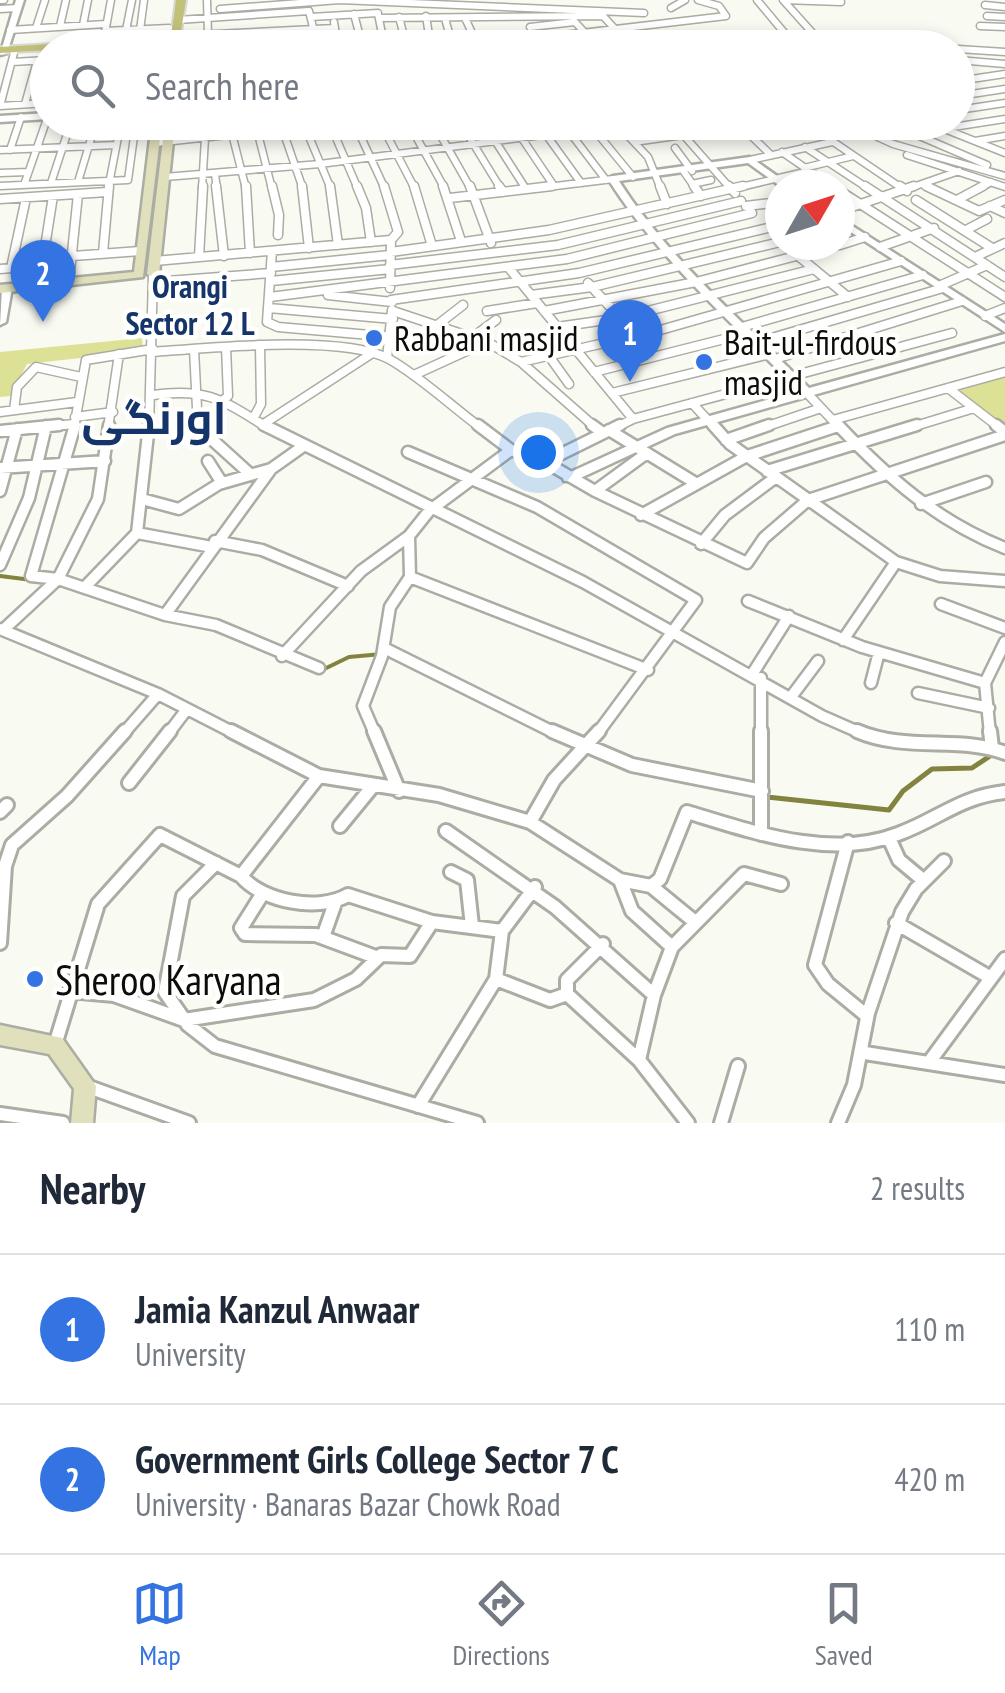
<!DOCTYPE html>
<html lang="en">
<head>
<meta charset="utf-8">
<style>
	body { margin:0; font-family:"PT Sans Narrow",Cairo,sans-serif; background:#f2f2f3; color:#1f2937 }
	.compass { position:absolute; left:765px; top:170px; width:90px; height:90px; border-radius:50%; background:#fff; box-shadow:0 5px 15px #0003; rotate:51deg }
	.you { position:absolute; left:538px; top:452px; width:35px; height:35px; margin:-25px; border:8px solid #fff; border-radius:50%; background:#1a73e8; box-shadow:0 0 0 15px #1a73e833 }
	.badge { display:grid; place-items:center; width:65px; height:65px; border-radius:50%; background:#3374e2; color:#fff; font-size:32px; font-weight:700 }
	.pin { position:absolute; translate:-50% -82px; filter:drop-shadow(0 2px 5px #0008) }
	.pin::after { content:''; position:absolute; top:52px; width:35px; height:30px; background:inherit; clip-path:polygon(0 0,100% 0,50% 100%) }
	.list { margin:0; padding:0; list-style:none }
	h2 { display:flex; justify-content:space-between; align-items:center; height:130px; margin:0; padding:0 40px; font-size:42px }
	h2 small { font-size:32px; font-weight:400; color:#747a83 }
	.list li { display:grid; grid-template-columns:65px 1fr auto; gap:30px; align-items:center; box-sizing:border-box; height:150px; padding:0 40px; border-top:2px solid #e0e1e3 }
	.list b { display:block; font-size:38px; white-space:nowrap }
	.list p { margin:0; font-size:32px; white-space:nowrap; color:#747a83 }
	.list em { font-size:32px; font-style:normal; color:#747a83 }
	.icon { flex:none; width:55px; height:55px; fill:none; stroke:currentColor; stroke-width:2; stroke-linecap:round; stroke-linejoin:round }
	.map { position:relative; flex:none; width:1005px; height:1123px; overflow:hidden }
	.search { position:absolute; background:#fff; box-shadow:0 5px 15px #0003; left:30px; right:30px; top:30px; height:110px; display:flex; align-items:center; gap:25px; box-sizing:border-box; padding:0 35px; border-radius:55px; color:#747a83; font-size:38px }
	.sheet { height:430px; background:#fff }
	nav { display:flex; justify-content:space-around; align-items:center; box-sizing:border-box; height:140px; border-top:2px solid #e0e1e3; background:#fff; font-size:28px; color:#747a83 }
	nav a { display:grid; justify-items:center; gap:5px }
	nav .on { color:#3374e2 }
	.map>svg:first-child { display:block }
	.green { fill:#dde195 }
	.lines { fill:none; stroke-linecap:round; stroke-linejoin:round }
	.stream-far1 { stroke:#82833f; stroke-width:4 }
	.stream { stroke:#82833f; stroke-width:5 }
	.minor-far3-casing { stroke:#abaca4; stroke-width:9 }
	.minor-far2-casing { stroke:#abaca4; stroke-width:11 }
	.minor-far1-casing { stroke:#abaca4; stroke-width:15 }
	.minor-casing { stroke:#abaca4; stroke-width:18 }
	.tertiary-casing { stroke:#abaca4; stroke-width:5 }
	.secondary-casing { stroke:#abaca4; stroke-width:5 }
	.primary-casing { stroke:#d8d8d8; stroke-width:4 }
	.minor-far3 { stroke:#fff; stroke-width:6 }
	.minor-far2 { stroke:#fff; stroke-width:8 }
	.minor-far1 { stroke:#fff; stroke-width:10 }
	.minor { stroke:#fff; stroke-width:12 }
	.tertiary { fill:#fff; fill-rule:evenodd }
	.secondary { fill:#e0e0bc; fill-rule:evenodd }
	.primary { fill:#c1c178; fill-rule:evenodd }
	.poi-dot { fill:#3374e2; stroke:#fffffe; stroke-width:4 }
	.labels { text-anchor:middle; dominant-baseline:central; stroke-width:9; stroke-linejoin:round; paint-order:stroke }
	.far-neighbourhood-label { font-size:32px; font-weight:bold; fill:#15356a; stroke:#fffffe }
	.poi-label { font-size:35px; fill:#0c0c0a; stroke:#fffffe; text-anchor:start }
	.near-poi-label { font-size:42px; fill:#0c0c0a; stroke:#fffffe; text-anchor:start }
	.district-label { font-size:45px; font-weight:bold; fill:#15356a; stroke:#fffffe }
</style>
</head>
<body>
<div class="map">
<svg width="1005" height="1123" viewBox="0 0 1005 1123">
	<rect width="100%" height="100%" fill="#f9faf2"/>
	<!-- green -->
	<path class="green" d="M142 338 143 351 27 364 11 396 0 397V352Z
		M1005 372V432L948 388Z"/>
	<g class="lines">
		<!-- stream-far1 -->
		<path class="stream-far1" d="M0 576 32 580
			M232 637 318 672 349 657 382 654
			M507 714 549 734"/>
		<!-- stream -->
		<path class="stream" d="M543 731 607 761
			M767 797 889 810 903 791 932 769 972 768 1005 746"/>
		<!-- minor-far3 casing -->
		<g class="minor-far3-casing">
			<path id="minor-far3" d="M0 0H4
				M207 0 208 35
				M757 0 797 48
				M783 0 826 48
				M783 0 841 2
				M985 5 1005 7
				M671 8 685 0
				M0 9 18 8
				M220 9 340 0 644 13
				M354 14 363 48
				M378 14 385 48
				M426 16 431 48
				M987 16 1005 17
				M311 17 378 13
				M399 17 407 48
				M379 18 603 16 615 29
				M445 18 453 48
				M178 20 309 11 318 48
				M466 20 478 46
				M334 22 338 48
				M83 25 88 0
				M60 26 66 0
				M980 26 1005 27
				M36 28 45 0
				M10 30 106 24
				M126 30 169 28
				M140 30 144 0
				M105 31 126 30 132 0
				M176 36 335 28
				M103 44 111 0
				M175 45 295 38
				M926 46 942 48
				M454 48 726 16 719 6 698 0
				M547 48 530 27 575 22 586 34
				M15 49 0 106 48 103
				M958 49 1005 52
				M958 60 1005 64
				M12 62 48 60
				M958 81 1005 74
				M958 96 1005 89
				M25 104 37 61
				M958 110 1005 103
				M200 122 205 138 202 189
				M229 122 246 189
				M255 122 272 189
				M280 122 303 189
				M354 122 385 189
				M380 122 415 189
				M408 122 445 189
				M433 122 471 189
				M460 122 501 189
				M483 122 526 189
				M511 122 554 186
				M537 122 581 183
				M562 122 606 180
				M588 122 633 177
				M672 122 731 189
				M737 122 771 155
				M804 122 903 189
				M845 122 893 144 1005 176
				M887 122 987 165
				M927 122 1005 153
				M616 123 648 157 661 189
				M330 124 358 189
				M305 127 331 189
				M882 138 1005 119
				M975 141 1005 136
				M634 142 683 135
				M155 143 347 122
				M805 147 869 189
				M675 148 692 171
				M0 150 116 145
				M10 150 21 117
				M782 152 830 185
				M907 155 1005 187
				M750 160 832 142
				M804 168 853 156
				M684 172 696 189
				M0 173 28 172
				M215 174 217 189
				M165 177 320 164 642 122
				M78 182 96 122
				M51 183 71 122
				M692 184 711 180
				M24 185 48 116
				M0 186 128 180 136 122
				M926 186 931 189
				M108 189 121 122
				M531 189 613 179
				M732 189 809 171
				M907 189 959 171
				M979 189 991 182"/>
		</g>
		<!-- minor-far2 casing -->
		<g class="minor-far2-casing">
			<path id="minor-far2" d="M216 186 224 256
				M246 186 250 253
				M272 186 279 215 278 235
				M302 186 309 248
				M330 186 338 245
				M357 186 366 208 371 242
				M384 186 398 232 391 240 390 288
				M414 186 432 246
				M443 186 461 241
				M470 186 491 243
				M499 186 503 192
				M660 186 667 204
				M694 186 701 196
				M729 186 735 193
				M865 186 1005 277
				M900 186 907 191
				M926 186 979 211 1005 200
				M840 191 1005 297
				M450 198 552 186
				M0 199 107 192
				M916 200 992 248
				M957 200 983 186
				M746 206 780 202
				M990 206 1005 213
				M840 211 914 186
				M966 230 987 219
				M785 245 848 297
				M840 245 865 237
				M880 247 934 228
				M272 251 267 322 278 327 393 337
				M391 252 549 230 743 186
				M103 253 109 186
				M73 256 140 251
				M199 257 203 186
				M975 257 1005 243
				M155 261 391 240
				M390 265 558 245 741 201
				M42 266 53 196
				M271 267 390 255
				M508 267 633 419
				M11 268 26 198
				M0 269 71 263
				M271 281 390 269
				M69 282 78 194
				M154 282 271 273
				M588 283 637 336
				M939 286 987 265
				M328 295 392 302
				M531 295 592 287 780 242
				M270 297 567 259 752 213
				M391 300 579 273 780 225
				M269 308 393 319
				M393 311 489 343 521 362 657 331 901 261
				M487 311 537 303
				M544 311 696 282 838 245
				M985 316 1005 308
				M436 326 463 305
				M557 327 620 318 814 269
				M742 327 923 275
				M473 337 496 320
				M758 342 943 288
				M194 349 198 428
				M153 352C207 348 343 334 389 359 421 377 451 406 481 428
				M549 356 569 384
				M387 358 392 310
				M775 359 962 301
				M521 362 596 428
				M594 372 748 333
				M414 375 486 342
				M948 388 1000 428
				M806 392 840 428
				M612 393 770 354
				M153 395C207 387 224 401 268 428
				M222 401 228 396 226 347
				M692 403 715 428
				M14 410 17 387 36 367 81 377
				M0 412 77 402
				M75 417 113 412
				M253 419 261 404 260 345
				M833 420 1005 372
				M262 425 371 354
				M33 428 74 424
				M74 428 86 360 153 349
				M108 428 119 354
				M149 428 153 274
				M615 428 633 419 952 333
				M762 428 821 408
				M832 428 838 426
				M909 428 974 408"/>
		</g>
		<!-- minor-far1 casing -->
		<g class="minor-far1-casing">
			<path id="minor-far1" d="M75 425 31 576 58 579 165 615 216 625 319 668
				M196 425 250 474
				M264 425 583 582 822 716 863 734
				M478 425 511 450 545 462 595 491 747 563 764 538 808 500 1005 435
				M592 425 603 433
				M713 425 730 444 896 562 940 576 1005 581
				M838 425C887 477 938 522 1005 548
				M996 425 1005 432
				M609 430 697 484
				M0 431 59 425
				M726 440 769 425
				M408 452 537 507 696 600 597 734
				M208 461 222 483
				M545 462 620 425
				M0 468 105 461
				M767 471 917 425
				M0 491 17 429
				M595 491 647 453
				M142 499 179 509 219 484 271 469 302 447
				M921 504 986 482
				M641 515 747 456 838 426
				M137 533 212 547
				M215 541 262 550 348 586
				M701 544 725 515 776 477
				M0 565 29 498 46 426
				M410 577 648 670
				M84 588 137 533 149 425
				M748 601 862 647 985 683
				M941 604 1005 628
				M165 615 271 469
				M0 629 158 694 236 734
				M3 630 58 579 98 499 109 425
				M843 640 896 562
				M384 648 557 734
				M282 656 361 571 409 536
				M753 673 789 616
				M761 678V734
				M871 683 879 652
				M918 693 989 708
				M791 697 818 661
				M123 734 158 694
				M168 734 187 709
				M375 734 363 706 382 656 390 607 410 577 409 536 429 511 511 450
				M990 734 985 683 1005 642"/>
		</g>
		<!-- minor casing -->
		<g class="minor-casing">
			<path id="minor" d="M231 731 319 776 439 795 530 822 620 880 651 886 660 879 687 812C753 832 830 860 898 834 939 819 959 797 1005 792
				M374 731 399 791
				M552 731 632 765 762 791
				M761 731V834
				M857 731C905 752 962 736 1005 753
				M990 731 992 748
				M129 783 170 731
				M0 812 7 805
				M530 822 554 780 599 731
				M340 826 372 787
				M446 831 555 907 654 995
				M889 838 899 860 923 880
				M848 842 815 965 828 984 867 1016
				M216 863 183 896 165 992 188 1025 215 1046 477 1123
				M451 872 467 880 472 926
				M241 876C263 902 319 912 348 895L432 922 502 931
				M620 880 632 911 672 947
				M651 886 695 922
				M263 893 241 928 245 934 316 935 378 958
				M896 923 991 978
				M323 937 335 903
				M0 943 5 866 12 845 67 796 125 731
				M603 944 567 980V994L639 1060 688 1123
				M496 979 502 931 535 887
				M70 991 114 995 184 1020 314 1000 356 979 381 955 410 956 432 922
				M55 1045 98 904 160 835 241 876 319 776
				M865 1053 1005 1075
				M639 1060 654 995 672 947 744 874 781 884
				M930 1061 1005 959
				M86 1086 189 1123
				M418 1106 496 979 550 1000 567 994
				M0 1114 63 1123
				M721 1123 738 1066
				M838 1123 854 1085 868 1013 902 912 916 889 944 861"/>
		</g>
		<!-- tertiary casing -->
		<g class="tertiary-casing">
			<path id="tertiary" d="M16 0H24L7 53 0 55Z
				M48 113V119L0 122V116Z
				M750 157 790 185 780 186 748 163 619 181C670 261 743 321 809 388L1005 334V341L675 434 574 481H564L563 478 564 475 667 428 799 391C732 322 660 261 608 179L613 176Z
				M840 218 1005 324V332L840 225Z
				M7 285 12 288 6 322 0 325 2 288Z"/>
		</g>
		<!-- secondary casing -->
		<g class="secondary-casing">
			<path id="secondary" d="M152 122H162L143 277 0 293V285L134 272Z
				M165 122H175L159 274 153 277 147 274Z
				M0 1025 62 1038 96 1086 93 1123H71L74 1089 49 1054 0 1045Z"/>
		</g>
		<!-- primary casing -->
		<g class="primary-casing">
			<path id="primary" d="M176 0H186L179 44 48 48V50L0 53V47L171 37Z"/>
		</g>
		<!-- minor-far3 -->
		<use href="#minor-far3" class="minor-far3"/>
		<!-- minor-far2 -->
		<use href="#minor-far2" class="minor-far2"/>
		<!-- minor-far1 -->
		<use href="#minor-far1" class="minor-far1"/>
		<!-- minor -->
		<use href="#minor" class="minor"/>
		<!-- tertiary -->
		<use href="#tertiary" class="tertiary"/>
		<!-- secondary -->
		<use href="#secondary" class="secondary"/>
		<!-- primary -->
		<use href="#primary" class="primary"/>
	</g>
	<!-- markers -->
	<g class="poi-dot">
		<circle cx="374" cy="338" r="10"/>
		<circle cx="704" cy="362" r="10"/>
		<circle cx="35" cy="979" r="10"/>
	</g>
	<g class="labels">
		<!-- far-neighbourhood labels -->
		<g class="far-neighbourhood-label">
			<text x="190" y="286">Orangi<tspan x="190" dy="37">Sector 12 L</tspan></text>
		</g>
		<!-- poi labels -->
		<g class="poi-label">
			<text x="394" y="338">Rabbani masjid</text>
			<text x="724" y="342">Bait-ul-firdous<tspan x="724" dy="40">masjid</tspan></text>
		</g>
		<!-- near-poi labels -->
		<g class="near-poi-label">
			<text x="55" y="979">Sheroo Karyana</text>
		</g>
		<!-- district labels -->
		<g class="district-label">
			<text x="154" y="417">اورنگی</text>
		</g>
	</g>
</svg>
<svg class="compass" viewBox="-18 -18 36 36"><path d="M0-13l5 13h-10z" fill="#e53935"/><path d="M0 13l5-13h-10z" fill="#747a83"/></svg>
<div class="you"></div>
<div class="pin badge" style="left:630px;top:382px">1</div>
<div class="pin badge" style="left:43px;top:322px">2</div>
<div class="search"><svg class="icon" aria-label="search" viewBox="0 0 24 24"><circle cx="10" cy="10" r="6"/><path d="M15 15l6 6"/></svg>Search here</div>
</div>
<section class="sheet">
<h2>Nearby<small>2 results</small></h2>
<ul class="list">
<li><span class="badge">1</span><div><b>Jamia Kanzul Anwaar</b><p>University</p></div><em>110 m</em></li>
<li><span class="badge">2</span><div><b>Government Girls College Sector 7 C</b><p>University · Banaras Bazar Chowk Road</p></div><em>420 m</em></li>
</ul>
</section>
<nav>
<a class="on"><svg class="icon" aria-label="map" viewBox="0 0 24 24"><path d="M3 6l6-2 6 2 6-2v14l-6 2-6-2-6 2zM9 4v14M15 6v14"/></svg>Map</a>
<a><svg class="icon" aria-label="directions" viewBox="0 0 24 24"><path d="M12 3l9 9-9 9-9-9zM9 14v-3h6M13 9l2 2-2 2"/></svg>Directions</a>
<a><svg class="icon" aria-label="saved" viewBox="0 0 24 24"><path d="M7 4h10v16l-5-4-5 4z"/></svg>Saved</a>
</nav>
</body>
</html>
